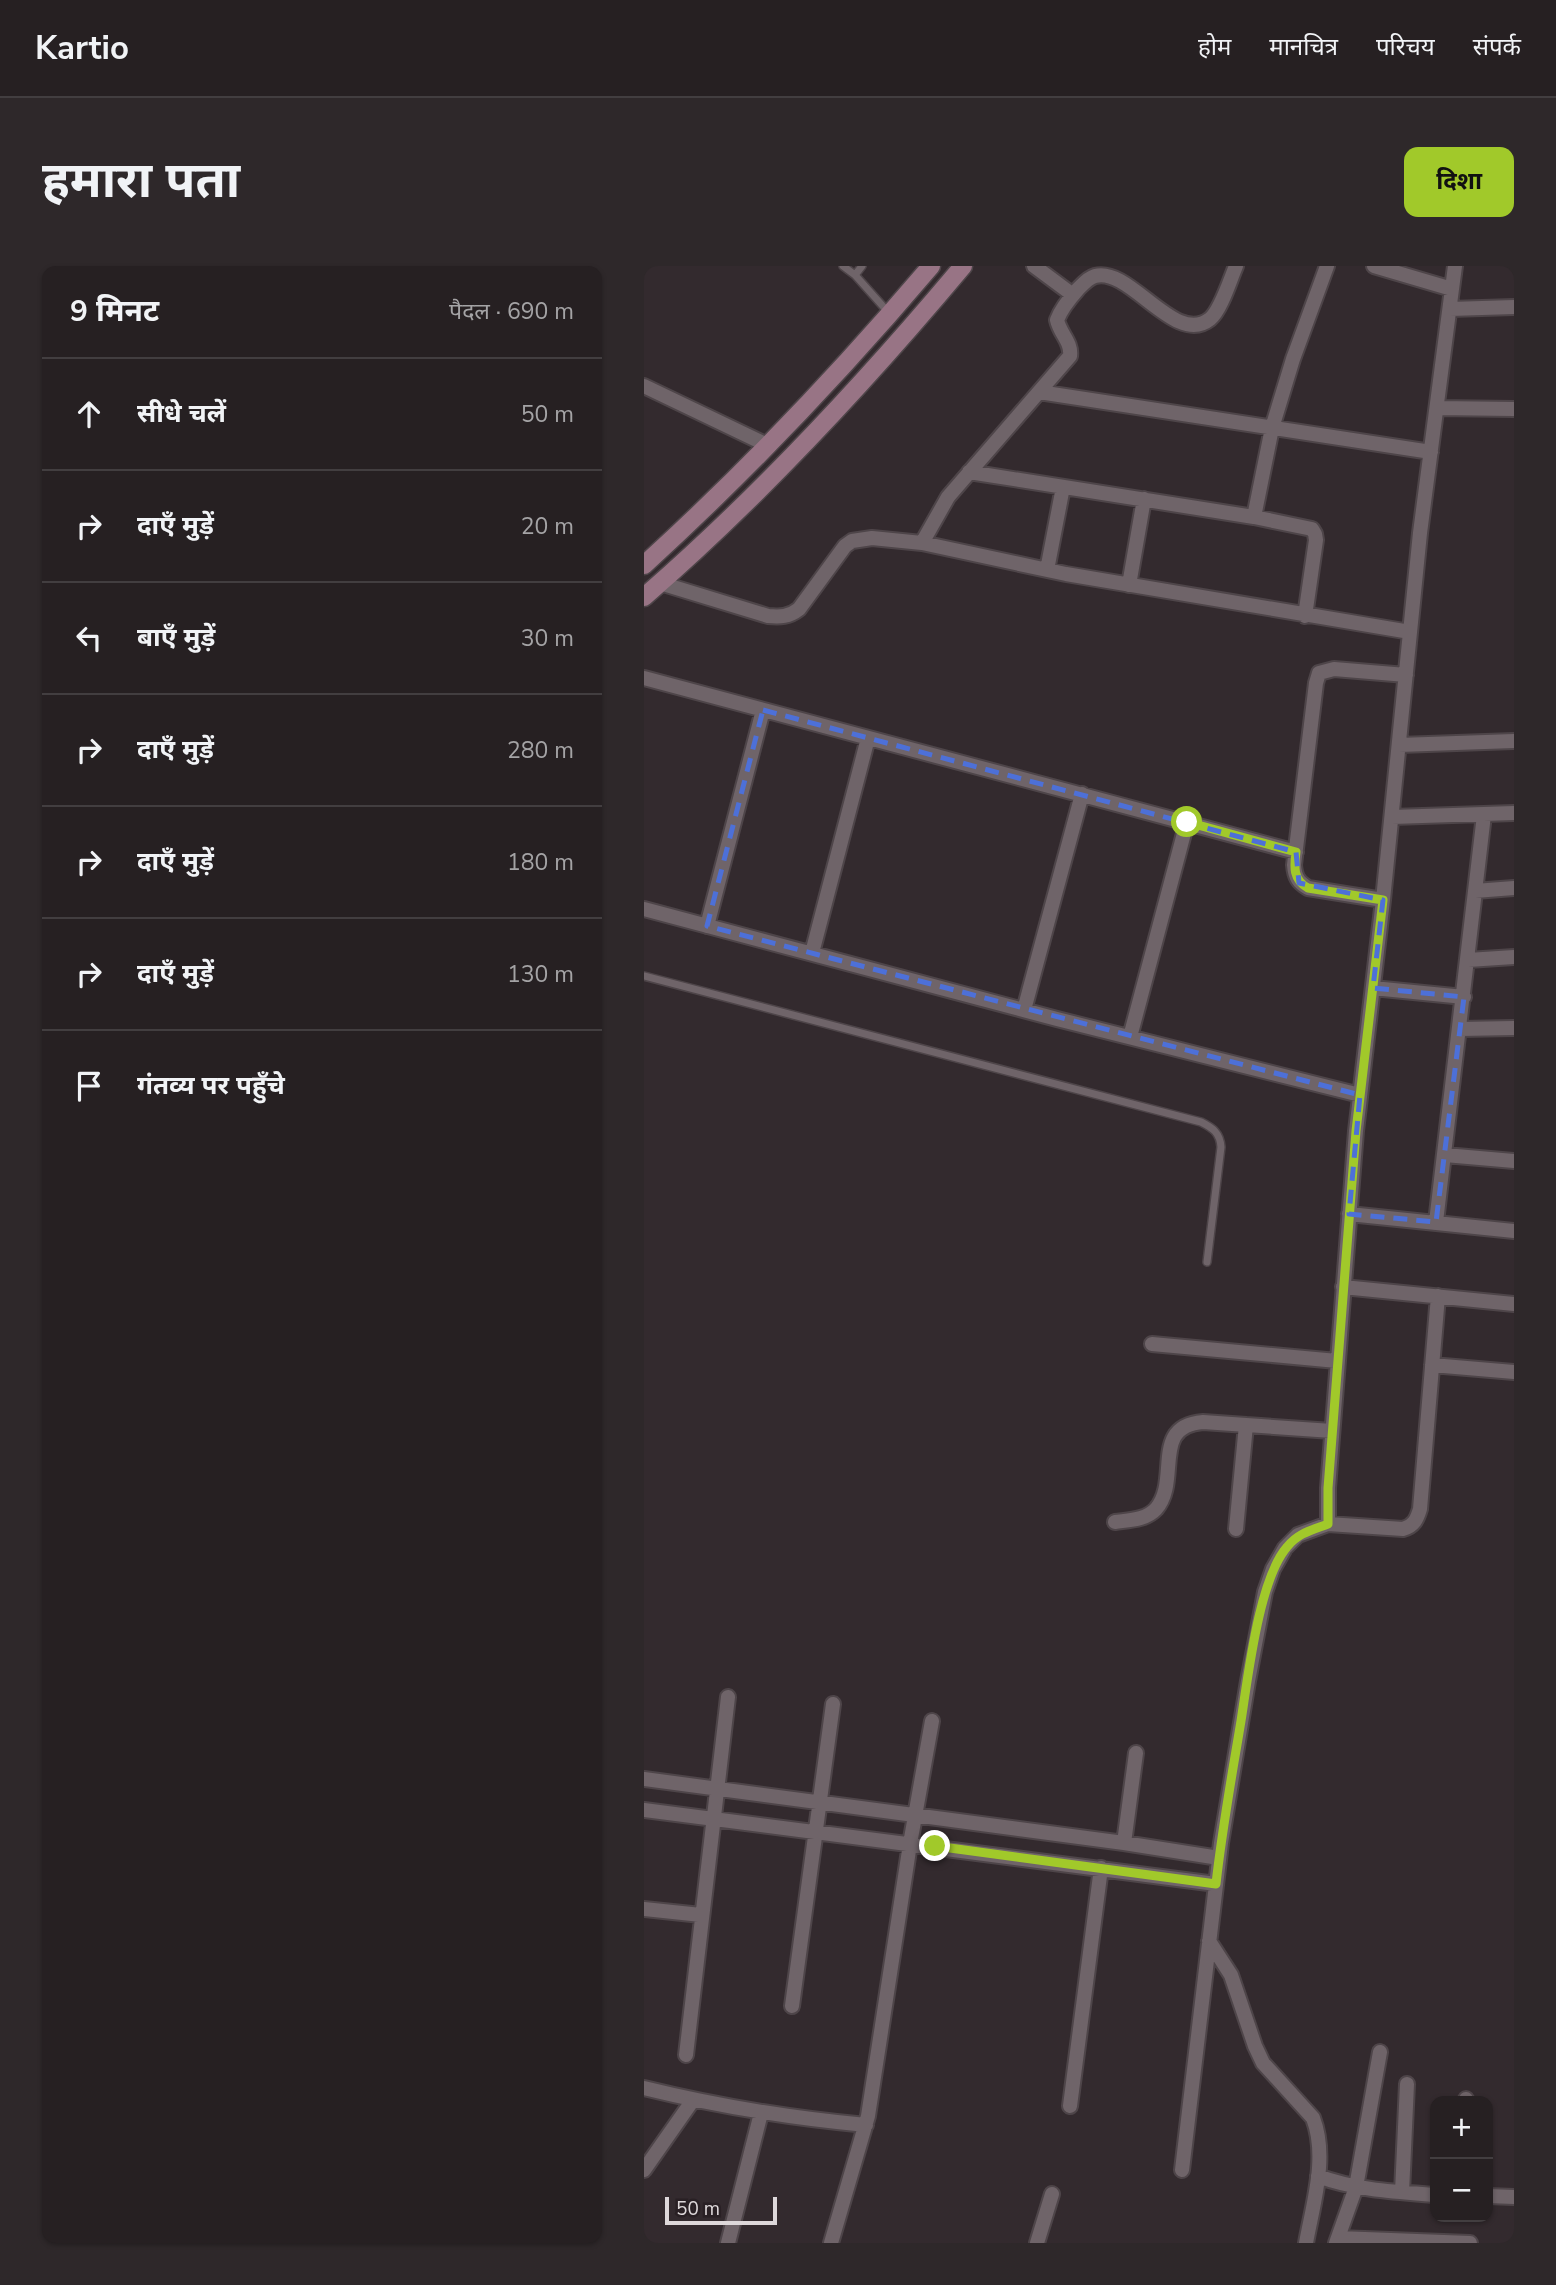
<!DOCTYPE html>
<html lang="hi">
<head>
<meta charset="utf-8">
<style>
	body { margin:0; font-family:"Nunito Sans","Noto Sans Devanagari",sans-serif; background:#2e282a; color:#f1f3f6 }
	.controls { position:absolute; right:21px; bottom:21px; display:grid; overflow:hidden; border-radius:14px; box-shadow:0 2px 5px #0004 }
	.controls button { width:63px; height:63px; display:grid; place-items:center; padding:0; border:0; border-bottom:2px solid #423e40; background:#262022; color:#f1f3f6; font:35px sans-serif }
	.scale { position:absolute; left:21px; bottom:18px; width:112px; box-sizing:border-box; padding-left:7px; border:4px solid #ded8da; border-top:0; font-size:19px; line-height:24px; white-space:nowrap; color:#ded8da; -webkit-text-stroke:5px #292024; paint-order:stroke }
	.stop { position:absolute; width:21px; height:21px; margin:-16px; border:5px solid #a1c92a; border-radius:50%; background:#fff }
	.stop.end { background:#a1c92a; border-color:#fff; box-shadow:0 2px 7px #0008 }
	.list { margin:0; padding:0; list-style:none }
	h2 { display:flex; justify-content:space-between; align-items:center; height:91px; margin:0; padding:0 28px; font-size:30px }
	h2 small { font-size:23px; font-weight:400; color:#a4a3a5 }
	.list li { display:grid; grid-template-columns:46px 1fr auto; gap:21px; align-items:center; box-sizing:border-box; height:112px; padding:0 28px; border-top:2px solid #423e40 }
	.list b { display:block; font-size:26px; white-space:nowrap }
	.list em { font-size:23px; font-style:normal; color:#a4a3a5 }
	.icon { flex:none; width:38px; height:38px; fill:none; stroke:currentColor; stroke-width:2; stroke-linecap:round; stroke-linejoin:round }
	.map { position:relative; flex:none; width:870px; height:1977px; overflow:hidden; border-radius:14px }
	header { display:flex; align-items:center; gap:42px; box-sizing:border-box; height:98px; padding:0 35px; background:#262022; border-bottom:2px solid #423e40 }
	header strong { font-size:33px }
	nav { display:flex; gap:38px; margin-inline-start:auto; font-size:24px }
	.intro { display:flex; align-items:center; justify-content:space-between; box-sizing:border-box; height:168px; padding:0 42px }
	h1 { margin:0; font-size:49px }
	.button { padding:18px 32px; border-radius:14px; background:#a1c92a; color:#111; font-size:24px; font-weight:700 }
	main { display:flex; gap:42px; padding:0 42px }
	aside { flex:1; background:#262022; border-radius:14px; box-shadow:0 2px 5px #0004 }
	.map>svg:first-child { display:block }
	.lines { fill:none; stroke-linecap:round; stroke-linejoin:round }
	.lane-casing { stroke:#4e4549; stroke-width:10 }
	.street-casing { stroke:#4e4549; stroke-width:18 }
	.secondary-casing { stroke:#4e4549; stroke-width:21 }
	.lane { stroke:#6f6469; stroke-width:7 }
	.street { stroke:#6f6469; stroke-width:14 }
	.secondary { stroke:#987485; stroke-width:18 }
	.route { stroke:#a1c92a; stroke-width:9 }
	.marked { fill:none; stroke:#4d70d8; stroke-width:5; stroke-dasharray:14 9; stroke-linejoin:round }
</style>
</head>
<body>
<header>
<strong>Kartio</strong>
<nav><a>होम</a><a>मानचित्र</a><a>परिचय</a><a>संपर्क</a></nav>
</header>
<div class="intro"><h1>हमारा पता</h1><a class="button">दिशा</a></div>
<main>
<aside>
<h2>9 मिनट<small>पैदल · 690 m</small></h2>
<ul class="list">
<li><svg class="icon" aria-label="ahead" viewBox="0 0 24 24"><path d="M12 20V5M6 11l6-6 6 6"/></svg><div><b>सीधे चलें</b></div><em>50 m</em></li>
<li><svg class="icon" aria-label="right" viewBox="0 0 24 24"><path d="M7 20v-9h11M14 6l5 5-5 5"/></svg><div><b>दाएँ मुड़ें</b></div><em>20 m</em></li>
<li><svg class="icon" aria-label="left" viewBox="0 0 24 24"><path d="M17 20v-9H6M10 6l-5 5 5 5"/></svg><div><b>बाएँ मुड़ें</b></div><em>30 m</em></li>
<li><svg class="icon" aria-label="right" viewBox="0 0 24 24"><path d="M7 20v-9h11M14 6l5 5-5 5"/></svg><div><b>दाएँ मुड़ें</b></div><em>280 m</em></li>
<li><svg class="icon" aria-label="right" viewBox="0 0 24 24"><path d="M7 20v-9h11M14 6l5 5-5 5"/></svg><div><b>दाएँ मुड़ें</b></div><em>180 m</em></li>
<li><svg class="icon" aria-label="right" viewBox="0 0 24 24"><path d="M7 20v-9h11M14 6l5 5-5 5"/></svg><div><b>दाएँ मुड़ें</b></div><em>130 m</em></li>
<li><svg class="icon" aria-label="arrive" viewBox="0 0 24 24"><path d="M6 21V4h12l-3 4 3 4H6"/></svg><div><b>गंतव्य पर पहुँचे</b></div></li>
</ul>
</aside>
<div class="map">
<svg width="870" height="1977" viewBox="0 0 870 1977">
	<rect width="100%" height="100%" fill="#332a2e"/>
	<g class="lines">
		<!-- lane casing -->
		<g class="lane-casing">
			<path id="lane" d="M199 0 211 9 245 47
				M211 9 218 0
				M0 710 557 856C569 862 576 867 577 881L563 996"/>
		</g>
		<!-- street casing -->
		<g class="street-casing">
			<path id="street" d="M390 0 429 29
				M730 0 808 23
				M806 43 870 41
				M0 120 123 179
				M395 126 787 186
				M793 142 870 143
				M325 206 610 251 668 263 671 268 672 274 661 350
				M610 251 628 162 649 93 683 0
				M278 277 304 231 426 90C428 76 416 68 413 54 417 43 426 32 434 23 439 18 444 12 451 10 486 0 531 81 566 53 577 44 586 14 592 0
				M403 304 419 221
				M16 317 124 350C136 351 145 351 155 343L201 280 208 275 228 272 278 277 422 308 766 366
				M485 319 500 233
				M0 412 652 586
				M755 479 870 475
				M748 551 870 547
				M831 625 870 622
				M739 634 664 622C654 616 651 611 650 599L672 417 675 407 690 403 762 409
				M0 643 413 753 716 829
				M63 660 119 444
				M168 687 224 472
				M824 694 870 691
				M729 722 820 731
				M380 744 438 528
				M816 763 870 762
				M486 771 543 556
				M801 889 870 895
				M705 948 870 965
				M792 956 840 549
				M699 1021 870 1038
				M508 1078 693 1095
				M788 1099 870 1106
				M471 1256C485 1254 502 1254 512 1243 537 1214 506 1160 559 1156L688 1165
				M684 1258V1222L712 865 739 634 776 267 811 0
				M592 1263 602 1159
				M0 1513 480 1577 575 1592
				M0 1544 572 1618
				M480 1577 492 1487
				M0 1643 57 1649
				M565 1675 587 1709 611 1780 619 1797 669 1852C684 1891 669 1938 662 1977
				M148 1740 189 1438
				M42 1789 84 1431
				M0 1822C73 1840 146 1852 222 1859
				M822 1835V1833
				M426 1840 457 1602
				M0 1904 49 1834
				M538 1904 577 1577 604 1415 621 1326 629 1303 641 1282 654 1269 684 1258 759 1263C770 1260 773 1253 776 1243L794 1030
				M674 1910C711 1924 752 1926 791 1929
				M758 1926 763 1818
				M844 1930 870 1931
				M694 1972 826 1977
				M84 1977 117 1847
				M187 1977 224 1850 266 1578 288 1455
				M393 1977 408 1928
				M692 1977 712 1921 736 1786"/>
		</g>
		<!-- secondary casing -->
		<g class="secondary-casing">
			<path id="secondary" d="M0 299C102 206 198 105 287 0
				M0 331C115 231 221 117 319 0"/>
		</g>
		<!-- lane -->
		<use href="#lane" class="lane"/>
		<!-- street -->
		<use href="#street" class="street"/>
		<!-- secondary -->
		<use href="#secondary" class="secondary"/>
	</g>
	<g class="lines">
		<!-- route -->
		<path class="route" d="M291 1580 572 1618C578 1563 588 1509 597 1455 604 1411 615 1313 643 1281 654 1267 668 1264 684 1258V1222L712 865 739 634 664 622C649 614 650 601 652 586L543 556"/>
	</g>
	<!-- marked area -->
	<path class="marked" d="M119 444 652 586 655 617 739 634 729 722 820 731 792 956 705 948 716 829 63 660Z"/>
</svg>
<div class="controls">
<button>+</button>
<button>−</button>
</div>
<div class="scale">50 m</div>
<div class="stop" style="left:543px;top:556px"></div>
<div class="stop end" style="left:291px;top:1580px"></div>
</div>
</main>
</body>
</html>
